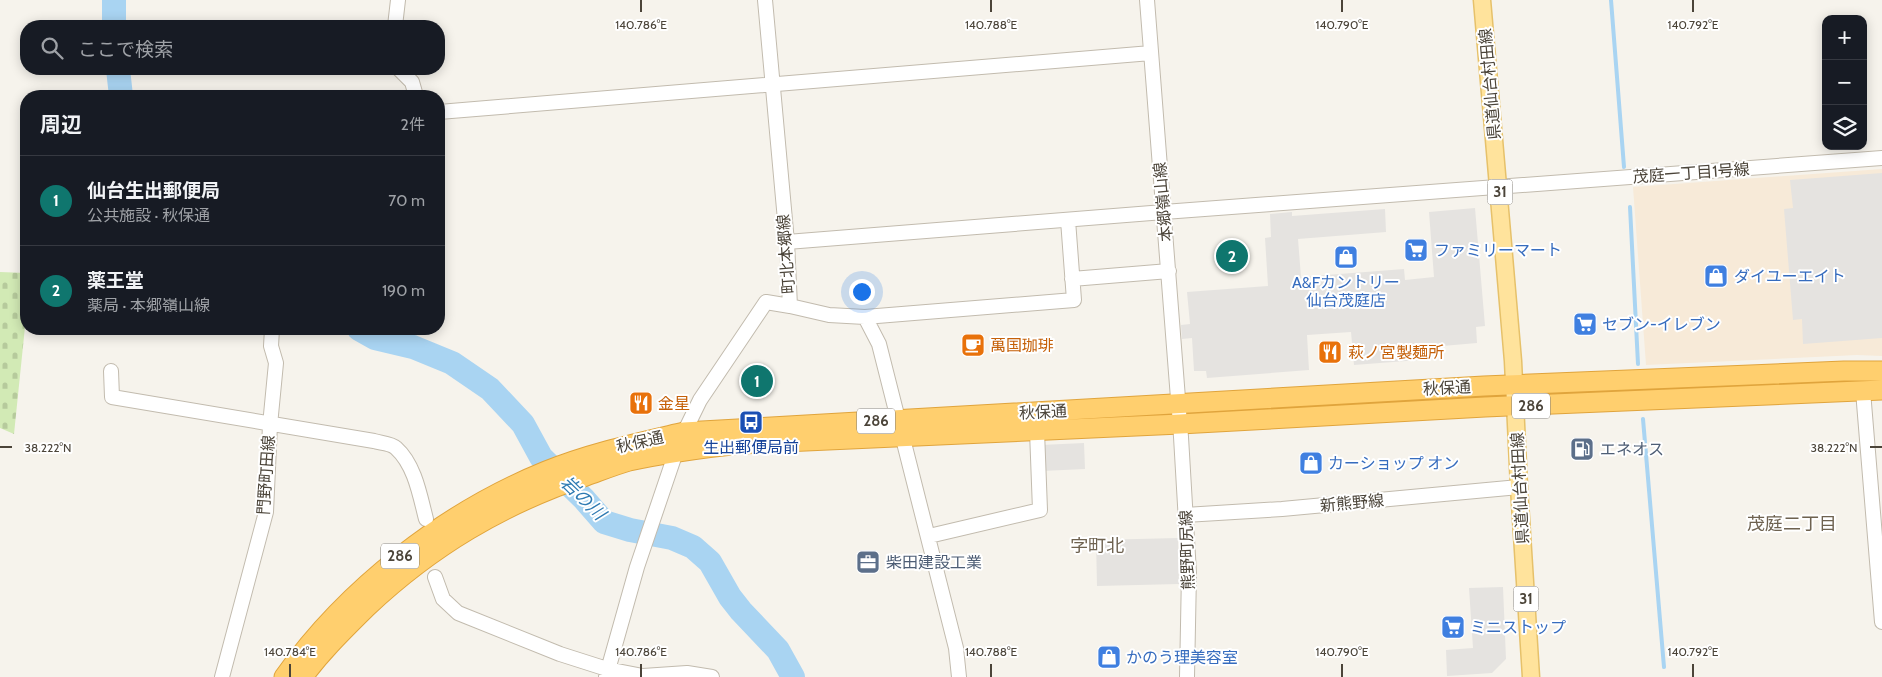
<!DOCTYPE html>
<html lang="ja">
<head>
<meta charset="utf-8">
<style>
	body { margin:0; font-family:Cabin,"Noto Sans JP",sans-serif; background:#20242c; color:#f1f3f6 }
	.controls { position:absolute; right:15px; top:15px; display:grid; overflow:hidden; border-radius:10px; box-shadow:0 2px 12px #0003 }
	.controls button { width:45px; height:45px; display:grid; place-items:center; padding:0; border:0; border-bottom:1px solid #363941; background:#171b24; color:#f1f3f6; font:25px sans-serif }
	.you { position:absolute; left:861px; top:291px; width:18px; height:18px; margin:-12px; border:4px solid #fff; border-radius:50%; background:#1a73e8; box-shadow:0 0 0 8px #1a73e833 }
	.badge { display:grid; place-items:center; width:32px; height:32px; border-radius:50%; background:#0f766e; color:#fff; font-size:16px; font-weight:700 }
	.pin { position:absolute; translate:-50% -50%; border:2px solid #fff; box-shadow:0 1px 5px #0006 }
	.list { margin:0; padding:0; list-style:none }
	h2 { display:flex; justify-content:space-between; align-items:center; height:65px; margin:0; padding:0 20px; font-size:21px }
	h2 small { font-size:16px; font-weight:400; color:#9ea1a6 }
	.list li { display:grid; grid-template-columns:32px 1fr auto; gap:15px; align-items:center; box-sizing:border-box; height:90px; padding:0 20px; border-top:1px solid #363941 }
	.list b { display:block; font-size:19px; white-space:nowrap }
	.list p { margin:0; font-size:16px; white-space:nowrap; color:#9ea1a6 }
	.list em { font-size:16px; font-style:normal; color:#9ea1a6 }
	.icon { flex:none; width:28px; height:28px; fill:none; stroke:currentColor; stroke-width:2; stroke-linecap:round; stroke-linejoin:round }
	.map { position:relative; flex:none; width:1882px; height:677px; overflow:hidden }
	.search { position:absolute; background:#171b24; box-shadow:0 2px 12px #0003; left:20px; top:20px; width:425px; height:55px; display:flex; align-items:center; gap:12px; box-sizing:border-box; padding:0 18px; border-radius:20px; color:#9ea1a6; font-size:19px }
	.panel { position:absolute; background:#171b24; box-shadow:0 2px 12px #0003; left:20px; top:90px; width:425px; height:245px; border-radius:20px }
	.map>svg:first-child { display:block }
	.commercial { fill:#f7ead8 }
	.cemetery { fill:url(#cemetery-stones) }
	.parking { fill:#e5e3e0 }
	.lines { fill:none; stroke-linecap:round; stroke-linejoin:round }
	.stream { stroke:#a9d4f2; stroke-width:4 }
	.river { stroke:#a9d4f2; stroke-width:24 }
	.minor-casing { stroke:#c2bbae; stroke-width:16 }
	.major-casing { stroke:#e6c16a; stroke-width:19 }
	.highway-casing { stroke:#e0a43c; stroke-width:21 }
	.minor { stroke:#fff; stroke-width:14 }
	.major { stroke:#ffe39c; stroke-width:16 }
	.highway { stroke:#ffcf6e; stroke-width:19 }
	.ticks { fill:none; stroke:#4b4439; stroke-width:2 }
	.labels { text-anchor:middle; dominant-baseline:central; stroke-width:4; stroke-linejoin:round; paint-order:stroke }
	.shield { fill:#fff; stroke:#817c74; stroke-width:1 }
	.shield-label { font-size:15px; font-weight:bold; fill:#4b4439 }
	.street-label { font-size:16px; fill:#4b4439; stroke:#fff }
	.shop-label { font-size:16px; fill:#366cbe; stroke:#fff; text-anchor:start }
	.food-label { font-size:16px; fill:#c56008; stroke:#fff; text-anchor:start }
	.transit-label { font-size:16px; fill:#164399; stroke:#fff }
	.service-label { font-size:16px; fill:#4e5e75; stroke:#fff; text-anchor:start }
	.water-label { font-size:18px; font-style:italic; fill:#2e7ab2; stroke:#fff }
	.neighbourhood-label { font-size:18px; fill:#6e6250; stroke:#fff }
	.ticks-label { font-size:12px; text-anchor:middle; fill:#4b4439; stroke:#fff; stroke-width:4; stroke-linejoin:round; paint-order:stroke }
</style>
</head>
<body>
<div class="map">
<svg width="1882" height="677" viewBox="0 0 1882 677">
	<defs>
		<pattern id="cemetery-stones" width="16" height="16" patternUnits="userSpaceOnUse" patternTransform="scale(1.25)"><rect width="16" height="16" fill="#d2eab5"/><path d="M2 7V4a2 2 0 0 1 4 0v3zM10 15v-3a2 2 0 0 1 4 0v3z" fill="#b6ca9c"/></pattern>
	</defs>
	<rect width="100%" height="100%" fill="#f6f3ec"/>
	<!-- commercial -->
	<path class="commercial" d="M1882 169V356L1857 355 1646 365 1633 187Z"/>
	<!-- cemetery -->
	<path class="cemetery" d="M0 272 26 273V317L14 434 0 428Z"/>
	<!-- parking -->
	<path class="parking" d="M1882 173V338L1803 344 1802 319 1793 320 1784 209 1793 208 1790 180Z
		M1475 208 1485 326 1476 327 1477 343 1431 347 1432 359 1354 365 1351 332 1307 335 1309 370 1207 378 1206 371H1194L1192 338 1182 339 1181 325 1190 324 1187 292 1268 286 1265 238 1271 237 1270 214 1292 212V216L1385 209 1386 232 1298 239 1301 277 1404 269 1405 280 1434 277 1429 212Z
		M1084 443 1085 469 1042 471 1041 445Z
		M1178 538 1179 584 1097 586 1096 540Z
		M1503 587 1506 659 1492 673 1447 676 1446 650 1473 648 1469 588Z"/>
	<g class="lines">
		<!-- stream -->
		<path class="stream" d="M1611 0 1624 167
			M1630 207 1638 364
			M1643 419 1664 667"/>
		<!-- river -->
		<path class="river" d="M114 26V0
			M118 69 121 96
			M359 329 375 338 413 347 452 363 490 389 523 424 541 457 584 499 604 522 630 530 672 538 693 547 710 562 730 597 741 611 778 650 793 677"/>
		<!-- minor casing -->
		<g class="minor-casing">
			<path id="minor" d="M765 0 787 242 790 306 829 315 865 317 879 344 956 648 959 677
				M1147 0 1181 437 1189 573 1187 677
				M395 26 398 0
				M399 69 412 82 416 96
				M439 112 1151 53
				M787 242 1164 212 1882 158
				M1072 279 1169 271
				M865 317 1074 300 1068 220
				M111 371 112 397 374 441C380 443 391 443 396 448 415 465 420 496 426 519
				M1863 391 1882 622
				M1185 515 1282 509 1519 487
				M929 536 1040 510 1037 431
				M435 577 443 599 458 613 560 654 607 669 643 676 687 673 712 677
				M222 677 266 512 270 425 276 363 271 346 272 329
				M606 677 637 567 679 443 700 400 766 302 790 306"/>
		</g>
		<!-- major casing -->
		<g class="major-casing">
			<path id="major" d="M1482 0 1513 361 1519 487 1531 677"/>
		</g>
		<!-- highway casing -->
		<g class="highway-casing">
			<path id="highway" d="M284 677C347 588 445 512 546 471 590 453 637 443 684 432L1484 386 1844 371H1882
				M303 677C322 651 345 629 367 607 432 546 501 505 586 476 600 471 615 465 629 461 666 453 703 448 741 444L1180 424 1485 407 1882 390"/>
		</g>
		<!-- minor -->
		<use href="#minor" class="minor"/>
		<!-- major -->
		<use href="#major" class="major"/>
		<!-- highway -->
		<use href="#highway" class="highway"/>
	</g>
	<!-- ticks -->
	<path class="ticks" d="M641 0V12M991 0V12M1342 0V12M1693 0V12M0 447H12M1870 447H1882M290 664V677M641 664V677M991 664V677M1342 664V677M1693 664V677"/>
	<!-- icons -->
	<defs>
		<g id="supermarket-square" transform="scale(1.25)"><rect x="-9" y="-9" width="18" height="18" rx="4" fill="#3f7fe0" stroke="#fff"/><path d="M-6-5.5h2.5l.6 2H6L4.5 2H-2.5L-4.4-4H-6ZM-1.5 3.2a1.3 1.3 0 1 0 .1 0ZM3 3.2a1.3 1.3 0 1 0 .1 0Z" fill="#fff"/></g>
		<g id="shop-square" transform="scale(1.25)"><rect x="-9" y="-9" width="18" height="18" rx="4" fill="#3f7fe0" stroke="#fff"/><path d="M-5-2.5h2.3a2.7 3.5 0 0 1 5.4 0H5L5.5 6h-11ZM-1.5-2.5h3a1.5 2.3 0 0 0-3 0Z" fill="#fff"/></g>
		<g id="cafe-square" transform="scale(1.25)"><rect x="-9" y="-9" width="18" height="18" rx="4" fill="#e8710a" stroke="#fff"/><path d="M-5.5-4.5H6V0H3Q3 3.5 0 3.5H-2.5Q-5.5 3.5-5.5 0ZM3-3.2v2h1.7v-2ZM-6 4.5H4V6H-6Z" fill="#fff"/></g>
		<g id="restaurant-square" transform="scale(1.25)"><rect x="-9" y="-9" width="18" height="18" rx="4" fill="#e8710a" stroke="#fff"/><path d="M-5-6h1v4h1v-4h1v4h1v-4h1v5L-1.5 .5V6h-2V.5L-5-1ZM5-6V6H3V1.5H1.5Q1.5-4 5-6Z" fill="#fff"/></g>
		<g id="bus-square" transform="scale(1.25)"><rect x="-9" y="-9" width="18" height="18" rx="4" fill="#1a4fb4" stroke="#fff"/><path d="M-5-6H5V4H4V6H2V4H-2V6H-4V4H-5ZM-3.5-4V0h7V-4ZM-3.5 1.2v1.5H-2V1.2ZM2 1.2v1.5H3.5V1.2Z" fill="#fff"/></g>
		<g id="fuel-square" transform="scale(1.25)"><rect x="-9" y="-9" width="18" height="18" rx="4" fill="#5c6f8a" stroke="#fff"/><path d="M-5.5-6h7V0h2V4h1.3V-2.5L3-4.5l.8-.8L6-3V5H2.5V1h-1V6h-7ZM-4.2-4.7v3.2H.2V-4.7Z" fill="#fff"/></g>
		<g id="office-square" transform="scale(1.25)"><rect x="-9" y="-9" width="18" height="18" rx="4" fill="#5c6f8a" stroke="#fff"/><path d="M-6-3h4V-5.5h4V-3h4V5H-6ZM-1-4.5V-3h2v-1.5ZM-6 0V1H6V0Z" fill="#fff"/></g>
	</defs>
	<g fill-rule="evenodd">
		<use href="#supermarket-square" x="1416" y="250"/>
		<use href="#shop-square" x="1346" y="257"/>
		<use href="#shop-square" x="1716" y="276"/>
		<use href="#supermarket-square" x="1585" y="324"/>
		<use href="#cafe-square" x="973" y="345"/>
		<use href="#restaurant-square" x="1330" y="352"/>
		<use href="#restaurant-square" x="641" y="403"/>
		<use href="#bus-square" x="751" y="422"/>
		<use href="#fuel-square" x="1582" y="449"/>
		<use href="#shop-square" x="1311" y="463"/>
		<use href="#office-square" x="868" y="562"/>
		<use href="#supermarket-square" x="1453" y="627"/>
		<use href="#shop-square" x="1109" y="657"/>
	</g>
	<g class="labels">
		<!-- shield labels -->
		<g class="shield">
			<rect x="1487.5" y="179.5" width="25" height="25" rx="4"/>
			<rect x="1512" y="393.5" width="38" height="25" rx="4"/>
			<rect x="857" y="408.5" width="38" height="25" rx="4"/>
			<rect x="381" y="543.5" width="38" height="25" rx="4"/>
			<rect x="1513.5" y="586.5" width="25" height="25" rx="4"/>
		</g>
		<g class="shield-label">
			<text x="1500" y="192">31</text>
			<text x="1531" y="406">286</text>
			<text x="876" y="421">286</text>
			<text x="400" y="556">286</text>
			<text x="1526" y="599">31</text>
		</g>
		<!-- street labels -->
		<g class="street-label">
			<text transform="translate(1490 84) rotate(-95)">県道仙台村田線</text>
			<text transform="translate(1691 173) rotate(-4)">茂庭一丁目1号線</text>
			<text transform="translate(1163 202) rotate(-95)">本郷嶺山線</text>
			<text transform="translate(786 254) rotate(-94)">町北本郷線</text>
			<text transform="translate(1447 388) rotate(-3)">秋保通</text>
			<text transform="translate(1043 412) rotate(-3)">秋保通</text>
			<text transform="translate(640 442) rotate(-13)">秋保通</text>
			<text transform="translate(266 475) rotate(-86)">門野町田線</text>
			<text transform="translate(1520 488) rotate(-93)">県道仙台村田線</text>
			<text transform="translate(1352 503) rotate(-5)">新熊野線</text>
			<text transform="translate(1187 550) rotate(-92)">熊野町尻線</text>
		</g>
		<!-- shop labels -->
		<g class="shop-label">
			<text x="1434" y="250">ファミリーマート</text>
			<text x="1734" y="276">ダイユーエイト</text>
			<text x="1346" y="282" text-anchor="middle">A&amp;Fカントリー<tspan x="1346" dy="18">仙台茂庭店</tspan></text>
			<text x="1602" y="324">セブン-イレブン</text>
			<text x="1328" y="463">カーショップ オン</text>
			<text x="1470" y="627">ミニストップ</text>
			<text x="1126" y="657">かのう理美容室</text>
		</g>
		<!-- food labels -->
		<g class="food-label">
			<text x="990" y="345">萬国珈琲</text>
			<text x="1348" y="352">萩ノ宮製麺所</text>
			<text x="658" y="403">金星</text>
		</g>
		<!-- transit labels -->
		<g class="transit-label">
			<text x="751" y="447">生出郵便局前</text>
		</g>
		<!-- service labels -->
		<g class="service-label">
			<text x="1600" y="449">エネオス</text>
			<text x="886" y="562">柴田建設工業</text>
		</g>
		<!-- water labels -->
		<g class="water-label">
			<text transform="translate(583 498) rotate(44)">岩の川</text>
		</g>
		<!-- neighbourhood labels -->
		<g class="neighbourhood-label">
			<text x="1792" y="524">茂庭二丁目</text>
			<text x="1097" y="546">字町北</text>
		</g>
	</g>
	<g class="ticks-label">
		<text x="641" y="29">140.786°E</text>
		<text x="991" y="29">140.788°E</text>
		<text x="1342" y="29">140.790°E</text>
		<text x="1693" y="29">140.792°E</text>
		<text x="48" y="452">38.222°N</text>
		<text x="1834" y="452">38.222°N</text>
		<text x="290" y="656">140.784°E</text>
		<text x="641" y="656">140.786°E</text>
		<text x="991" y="656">140.788°E</text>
		<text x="1342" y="656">140.790°E</text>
		<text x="1693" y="656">140.792°E</text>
	</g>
</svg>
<div class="controls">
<button>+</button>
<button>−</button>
<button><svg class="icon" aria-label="layers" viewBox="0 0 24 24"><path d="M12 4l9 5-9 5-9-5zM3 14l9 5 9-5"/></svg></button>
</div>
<div class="you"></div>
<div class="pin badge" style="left:757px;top:381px">1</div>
<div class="pin badge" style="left:1232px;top:256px">2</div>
<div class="search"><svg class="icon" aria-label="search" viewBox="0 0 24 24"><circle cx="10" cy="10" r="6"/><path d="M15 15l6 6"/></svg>ここで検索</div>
<section class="panel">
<h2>周辺<small>2件</small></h2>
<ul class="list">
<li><span class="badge">1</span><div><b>仙台生出郵便局</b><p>公共施設 · 秋保通</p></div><em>70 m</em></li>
<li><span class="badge">2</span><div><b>薬王堂</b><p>薬局 · 本郷嶺山線</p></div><em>190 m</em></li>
</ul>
</section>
</div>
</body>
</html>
